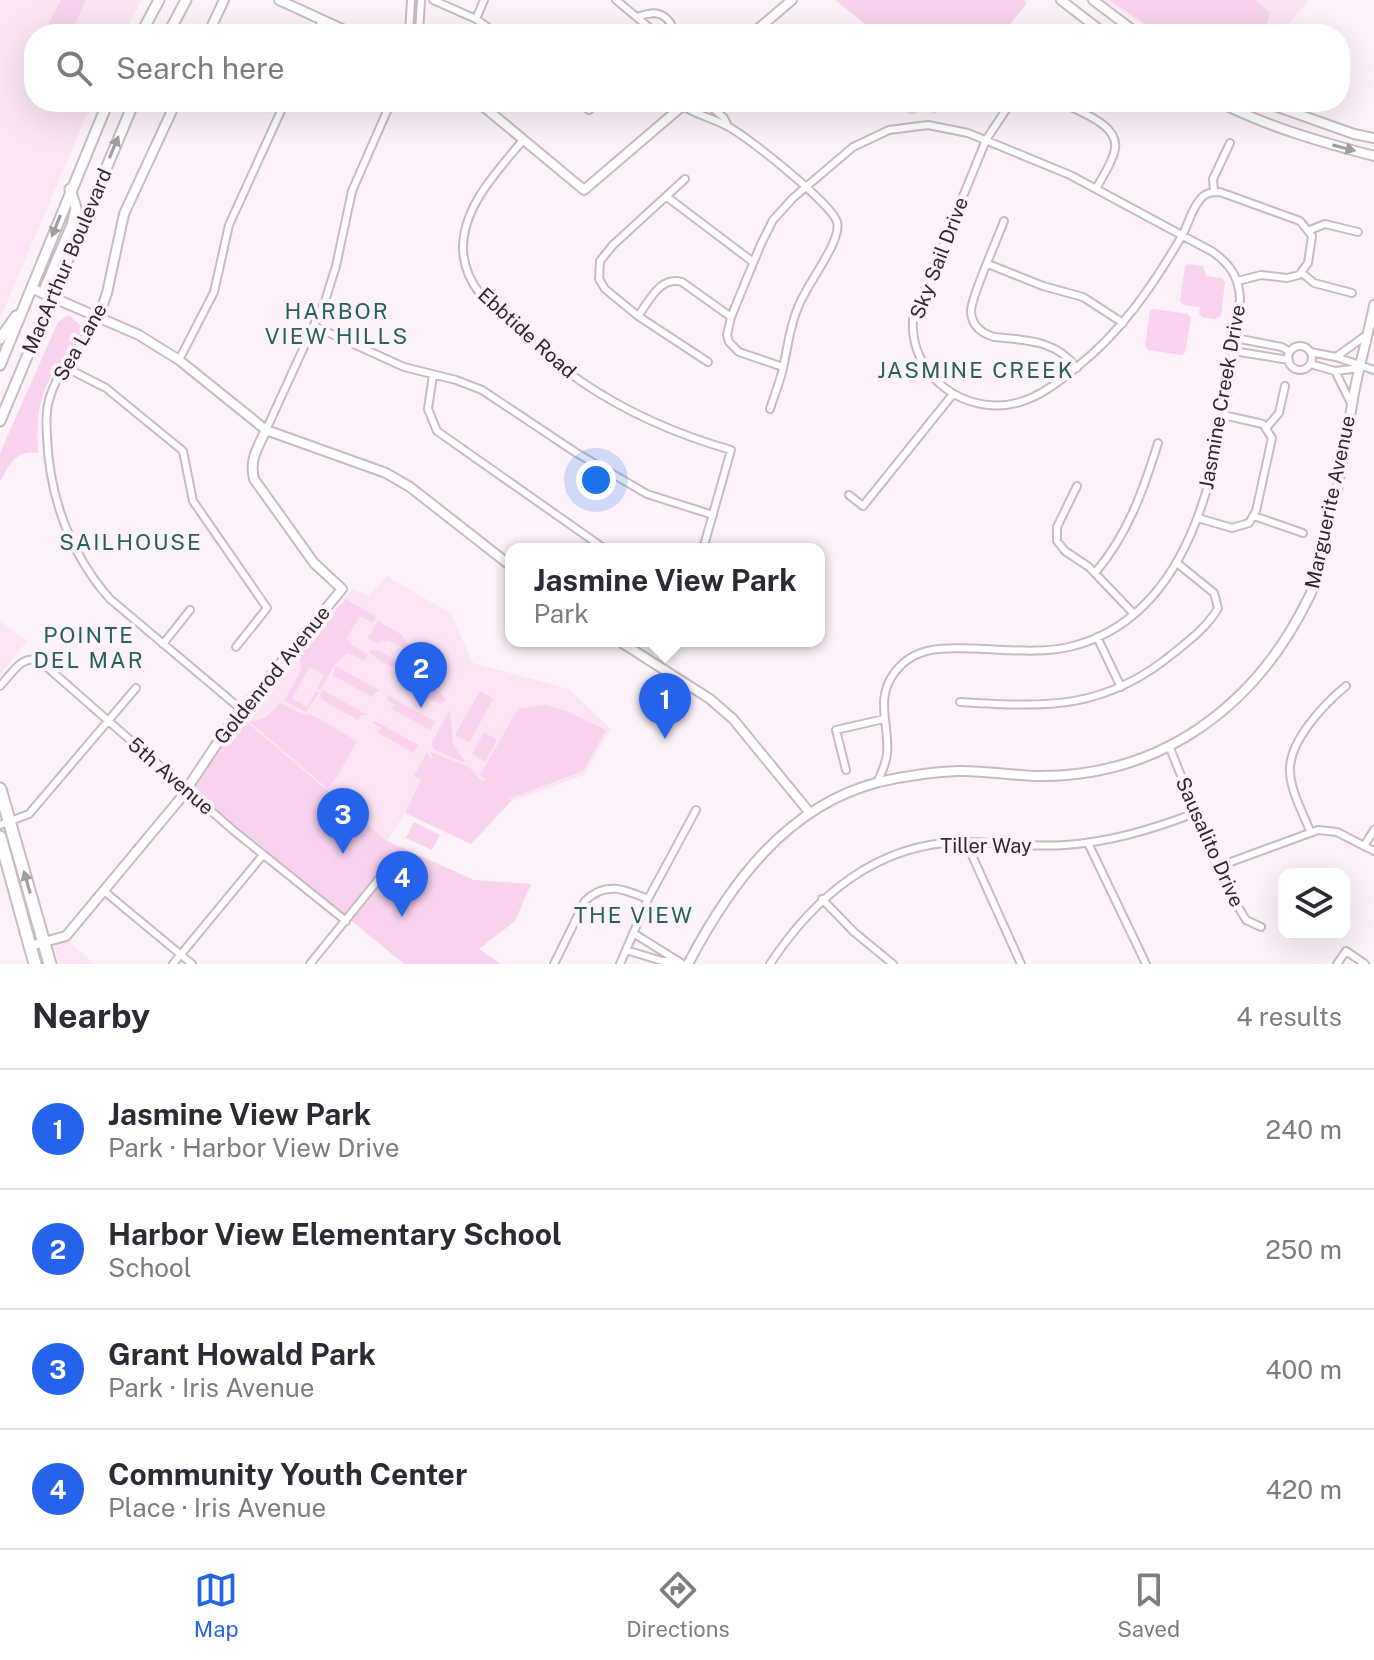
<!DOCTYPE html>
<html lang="en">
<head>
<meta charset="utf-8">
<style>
	body { margin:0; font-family:"Public Sans",sans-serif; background:#f2f2f3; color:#2b2b33 }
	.controls { position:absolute; right:24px; bottom:24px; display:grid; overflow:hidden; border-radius:16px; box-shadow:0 8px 32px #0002 }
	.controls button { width:72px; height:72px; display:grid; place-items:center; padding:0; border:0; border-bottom:2px solid #e1e1e2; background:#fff; color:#2b2b33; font:40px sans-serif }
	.you { position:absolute; left:596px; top:480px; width:28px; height:28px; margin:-20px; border:6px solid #fff; border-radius:50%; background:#1a73e8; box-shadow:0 0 0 12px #1a73e833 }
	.badge { display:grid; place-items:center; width:52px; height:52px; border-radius:50%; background:#2563eb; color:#fff; font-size:26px; font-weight:700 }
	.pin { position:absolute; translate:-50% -66px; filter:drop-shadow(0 2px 4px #0008) }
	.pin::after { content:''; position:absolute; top:42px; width:28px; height:24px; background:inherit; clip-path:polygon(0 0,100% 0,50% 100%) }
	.popup { position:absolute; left:505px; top:543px; width:320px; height:104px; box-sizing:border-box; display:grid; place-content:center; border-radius:16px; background:#fff; filter:drop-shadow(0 2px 6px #0005); font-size:26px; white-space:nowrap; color:#7c7c81 }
	.popup b { font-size:30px; color:#2b2b33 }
	.popup::after { content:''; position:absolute; left:50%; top:100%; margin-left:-16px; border:16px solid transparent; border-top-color:#fff }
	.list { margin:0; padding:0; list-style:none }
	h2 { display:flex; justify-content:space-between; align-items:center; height:104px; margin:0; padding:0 32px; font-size:34px }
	h2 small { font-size:26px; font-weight:400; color:#7c7c81 }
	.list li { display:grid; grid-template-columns:52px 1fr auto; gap:24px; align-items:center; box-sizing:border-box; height:120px; padding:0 32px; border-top:2px solid #e1e1e2 }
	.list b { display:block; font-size:30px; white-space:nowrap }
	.list p { margin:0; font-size:26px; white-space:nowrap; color:#7c7c81 }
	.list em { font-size:26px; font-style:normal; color:#7c7c81 }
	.icon { flex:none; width:44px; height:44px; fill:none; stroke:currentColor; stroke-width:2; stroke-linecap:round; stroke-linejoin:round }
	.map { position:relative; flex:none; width:1374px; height:964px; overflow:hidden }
	.search { position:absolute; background:#fff; box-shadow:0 8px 32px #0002; left:24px; right:24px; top:24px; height:88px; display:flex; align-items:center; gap:20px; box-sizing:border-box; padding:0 28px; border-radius:32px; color:#7c7c81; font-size:30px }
	.sheet { height:584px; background:#fff }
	nav { display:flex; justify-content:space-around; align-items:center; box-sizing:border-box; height:112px; border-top:2px solid #e1e1e2; background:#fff; font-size:22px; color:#7c7c81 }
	nav a { display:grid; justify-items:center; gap:4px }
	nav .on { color:#2563eb }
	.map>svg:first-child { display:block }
	.built { fill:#fce4f5 }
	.green { fill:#f8d2ee }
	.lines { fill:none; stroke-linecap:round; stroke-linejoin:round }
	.street-casing { stroke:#c9b9c5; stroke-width:10 }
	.secondary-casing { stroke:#c9b9c5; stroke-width:12 }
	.primary-casing { stroke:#c9b9c5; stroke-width:13 }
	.highway-casing { stroke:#c9b9c5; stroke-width:15 }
	.street { stroke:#fff; stroke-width:6 }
	.secondary { stroke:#fff; stroke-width:8 }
	.primary { stroke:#fff; stroke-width:9 }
	.highway { stroke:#fff; stroke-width:11 }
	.oneway { fill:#a19ea0 }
	.labels { text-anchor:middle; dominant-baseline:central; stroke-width:8; stroke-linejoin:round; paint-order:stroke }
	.street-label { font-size:20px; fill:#2f282d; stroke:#fdf2fa }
	.neighbourhood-label { font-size:22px; letter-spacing:2px; fill:#26605f; stroke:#fdf2fa }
</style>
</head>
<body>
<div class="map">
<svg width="1374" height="964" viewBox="0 0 1374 964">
	<rect width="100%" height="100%" fill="#fdf2fa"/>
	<!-- built -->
	<path class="built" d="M0 0H141L124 34H34V102H92L0 319Z
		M1104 0H1309L1280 34H1159Z
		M387 576 451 614 473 663 569 689 611 729 584 775 510 802 471 844 405 813 387 841 242 718 352 589 368 596Z
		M0 621 27 641 0 675Z
		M68 941 95 964H59L54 947Z"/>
	<!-- green -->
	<path class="green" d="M61 0H86L70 34H43Z
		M835 0H1024L1027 3 1002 34H877Z
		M1109 0H1255L1270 13 1266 25 1256 34H1161Z
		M900 102H946L938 112 934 114 921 105 915 114H910L900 108Z
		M1189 264 1203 266 1206 276 1222 278 1225 282 1221 316 1215 319 1202 317 1199 313 1200 307 1183 305 1180 301 1185 266Z
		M1153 309 1188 314 1191 318 1185 353 1182 355 1148 350 1145 346 1150 311Z
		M69 315 81 326V333C47 380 35 392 38 453 16 449 9 465 0 482V453L58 322Z
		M346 599 376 617 373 623 360 616 346 639 352 642 350 644 368 655 364 661 348 653 335 664 320 690 317 688 324 675 310 667 292 698 307 707 316 691 319 693 306 712 284 701 301 671 300 650Z
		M378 621 402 635 408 646 406 649 388 640 386 642 381 640 379 644 368 638Z
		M370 650 381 651 401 664 398 669 381 662 369 652Z
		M336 666 380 691 375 692 372 697 336 677H332Z
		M411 668 410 678 439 691 445 698V701L439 704 397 681 401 674 408 677Z
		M323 690 367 715H361L358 720 322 700 320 696Z
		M480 691 493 699 469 743 455 735Z
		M388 695 435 722 430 730 391 708 396 705 387 700Z
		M280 703 304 715 310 714 357 741 337 777 327 788 251 723V721C265 720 271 713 280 703Z
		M545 705 566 711 606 730 583 771 511 798 506 796 512 800 471 844 405 813 421 780 414 776 427 752 430 759 433 758 431 752 469 767 482 782 486 779 480 775 518 709Z
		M450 710 453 745 465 761 462 762 433 749 432 742Z
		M242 718 387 841 474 880 531 884 515 921 479 949 501 964H404L191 789Z
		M375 721 418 745 414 753 377 732 382 728 373 723Z
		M484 732 497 740 485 762 472 754Z
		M414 822 440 835 432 850 406 838Z"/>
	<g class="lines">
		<!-- street casing -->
		<g class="street-casing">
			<path id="street" d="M433 0 476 19 497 34
				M616 0 657 34
				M637 17C652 12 662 10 671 24L669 34
				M476 19 484 0
				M316 34 322 20
				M409 34 411 0
				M419 34 421 0
				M579 102 589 110 598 102
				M706 102 724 118 728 126
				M1011 102 986 140 913 319C909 376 966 418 1020 402 1041 396 1060 381 1077 367 1121 332 1152 287 1180 239 1188 227 1190 212 1199 201 1204 193 1211 192 1220 192L1300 221 1312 236 1308 263 1299 275 1287 278 1261 275 1238 281
				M1061 102C1079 112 1119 124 1115 149 1113 162 1102 177 1096 189
				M683 106C697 115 712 118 727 126 746 135 832 204 837 222 842 238 813 277 805 293 791 317 789 341 783 368 780 382 774 396 770 409
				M523 140C498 171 462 206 463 250 465 290 497 312 525 335 544 351 562 368 582 382 626 412 679 435 731 450L703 549
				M685 179 613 245 600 261 599 279 605 289 638 316 708 362
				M1214 192 1213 179 1230 143
				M667 197 753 262
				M1004 221C997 240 972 295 971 310 971 325 981 333 994 337 1026 340 1056 340 1077 368
				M1310 230 1325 224 1358 232
				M988 264 1043 286 1083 297 1123 323
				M1302 273 1314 283 1352 293
				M99 316C84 343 61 364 51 394 46 406 46 423 47 436 49 496 70 554 110 599L242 710
				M638 316C650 300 660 276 682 282L731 317
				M314 326 404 367 456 380 482 390 575 452 647 494 713 515
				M1235 338 1282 347 1290 352
				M1288 358a12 12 0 1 1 24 0a12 12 0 1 1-24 0Z
				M1233 351 1289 360
				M1310 352 1336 357 1374 370
				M1336 357 1368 334
				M179 360 214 292 229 225 285 102
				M1310 364 1335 371 1361 368
				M63 366 106 388 183 451 193 501 267 608 236 647
				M783 367 739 352 729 342 727 335 731 317 761 244 773 220 793 198 853 147 889 130 928 125 968 133 1070 175 1213 252C1231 265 1239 278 1240 299 1224 417 1212 613 1069 647 1042 653 1012 650 984 649 951 648 917 643 895 672 874 699 890 725 887 754 886 764 881 774 877 783
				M1335 371 1351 403
				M433 375 428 409 437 431 605 549
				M1267 427 1279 413 1285 386
				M266 430 325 301 336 266 352 191 391 102
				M1077 486 1057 527V541L1065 551 1089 567 1133 613
				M849 495 863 506 953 394
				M1254 516 1303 533
				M1198 518 1232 528 1249 523 1256 511 1272 438 1263 424 1223 415
				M1095 573C1128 534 1143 491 1158 443
				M1097 637 1121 687
				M163 644 190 610
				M0 686C12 674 21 654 40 661L234 831 346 921
				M960 702C1047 707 1104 711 1175 652 1190 640 1209 625 1218 608L1214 593 1177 563
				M1170 748 1223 881 1246 920 1261 927
				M846 770 836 730 884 719
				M0 825 29 814 136 688
				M1310 831C1303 813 1291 792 1290 772 1288 742 1324 704 1346 686
				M966 842 1021 964
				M1088 843 1146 964
				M1364 846 1374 830
				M1217 867 1318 830 1337 832 1374 851
				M104 891 192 964
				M822 899 854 932 893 964
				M633 933 683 964
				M626 950 662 961H677
				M173 964 263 855
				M310 964 396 858
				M554 964 585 901C605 881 624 889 648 899
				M620 964 648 899 696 810
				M770 964C814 897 877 843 962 842 997 841 1031 848 1065 845 1111 842 1153 829 1195 813
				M1337 964 1346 951 1365 964"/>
		</g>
		<!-- secondary casing -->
		<g class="secondary-casing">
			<path id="secondary" d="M279 0 353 34
				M1061 0 1105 34
				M1093 0 1138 34
				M208 34 224 0
				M752 34 792 0
				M478 102 584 190 687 102
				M1219 102C1268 127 1321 142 1374 156
				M1264 102 1354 134 1374 138
				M31 288 139 335 179 360 266 430 386 473 410 487 511 566
				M99 316 107 293 124 214 176 102
				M619 641 710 699 733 719 810 813
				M30 946 66 936 180 799 228 727 342 589 314 563 254 479C249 460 258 447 266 430
				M688 964C730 884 786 806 879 782 905 776 931 772 957 771 985 770 1013 776 1041 776 1163 776 1256 705 1308 599 1315 587 1317 572 1321 559 1335 509 1343 456 1352 405 1357 371 1368 338 1374 305"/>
		</g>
		<!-- primary casing -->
		<g class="primary-casing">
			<path id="primary" d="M141 34 159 0
				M168 34 186 0
				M43 293 72 225 76 208 70 189
				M0 339 16 316
				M0 365 108 102
				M0 421 134 102"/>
		</g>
		<!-- highway casing -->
		<g class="highway-casing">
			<path id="highway" d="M0 789 50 964
				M0 837 35 964"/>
		</g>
		<!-- street -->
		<use href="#street" class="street"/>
		<!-- secondary -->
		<use href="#secondary" class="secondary"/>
		<!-- primary -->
		<use href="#primary" class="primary"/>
		<!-- highway -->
		<use href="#highway" class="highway"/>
	</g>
	<!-- one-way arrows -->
	<defs><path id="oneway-solid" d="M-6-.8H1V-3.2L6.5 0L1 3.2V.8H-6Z" transform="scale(2)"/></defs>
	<g class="oneway">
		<use href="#oneway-solid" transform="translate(114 147) rotate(-67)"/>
		<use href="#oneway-solid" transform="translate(1344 148) rotate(15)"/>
		<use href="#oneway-solid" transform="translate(56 226) rotate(112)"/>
		<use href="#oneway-solid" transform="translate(27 882) rotate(-106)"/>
	</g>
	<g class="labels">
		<!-- street labels -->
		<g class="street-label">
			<text transform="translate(939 258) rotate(-69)">Sky Sail Drive</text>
			<text transform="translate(67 261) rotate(-67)">MacArthur Boulevard</text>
			<text transform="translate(527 333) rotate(42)">Ebbtide Road</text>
			<text transform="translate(80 342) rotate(-60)">Sea Lane</text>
			<text transform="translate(1222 397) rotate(-80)">Jasmine Creek Drive</text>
			<text transform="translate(1330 502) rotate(-78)">Marguerite Avenue</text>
			<text transform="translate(272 675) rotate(-51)">Goldenrod Avenue</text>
			<text transform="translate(171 776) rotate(41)">5th Avenue</text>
			<text transform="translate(1210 842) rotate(66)">Sausalito Drive</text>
			<text x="986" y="846">Tiller Way</text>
		</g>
		<!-- neighbourhood labels -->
		<g class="neighbourhood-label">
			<text x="337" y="311">HARBOR<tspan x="337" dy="25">VIEW HILLS</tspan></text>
			<text x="976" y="370">JASMINE CREEK</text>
			<text x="131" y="542">SAILHOUSE</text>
			<text x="89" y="635">POINTE<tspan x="89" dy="25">DEL MAR</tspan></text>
			<text x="634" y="915">THE VIEW</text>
		</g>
	</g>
</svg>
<div class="controls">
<button><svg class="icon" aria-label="layers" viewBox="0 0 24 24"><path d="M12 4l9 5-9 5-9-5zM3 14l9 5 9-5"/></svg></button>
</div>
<div class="you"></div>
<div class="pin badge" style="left:665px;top:739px">1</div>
<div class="popup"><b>Jasmine View Park</b>Park</div>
<div class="pin badge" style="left:421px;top:708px">2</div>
<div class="pin badge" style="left:343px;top:854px">3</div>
<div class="pin badge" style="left:402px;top:917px">4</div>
<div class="search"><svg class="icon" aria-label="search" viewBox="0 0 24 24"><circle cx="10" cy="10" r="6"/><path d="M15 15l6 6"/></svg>Search here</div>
</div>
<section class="sheet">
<h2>Nearby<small>4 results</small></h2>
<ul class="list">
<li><span class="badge">1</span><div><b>Jasmine View Park</b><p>Park · Harbor View Drive</p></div><em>240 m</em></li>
<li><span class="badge">2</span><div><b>Harbor View Elementary School</b><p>School</p></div><em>250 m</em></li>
<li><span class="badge">3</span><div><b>Grant Howald Park</b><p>Park · Iris Avenue</p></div><em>400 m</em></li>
<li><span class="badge">4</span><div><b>Community Youth Center</b><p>Place · Iris Avenue</p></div><em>420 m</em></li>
</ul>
</section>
<nav>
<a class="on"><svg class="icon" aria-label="map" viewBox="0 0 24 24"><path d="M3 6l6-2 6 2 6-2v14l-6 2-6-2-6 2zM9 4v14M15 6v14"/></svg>Map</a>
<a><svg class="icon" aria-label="directions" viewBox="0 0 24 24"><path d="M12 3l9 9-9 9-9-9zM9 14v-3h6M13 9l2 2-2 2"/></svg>Directions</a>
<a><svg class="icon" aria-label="saved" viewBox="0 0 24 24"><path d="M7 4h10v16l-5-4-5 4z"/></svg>Saved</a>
</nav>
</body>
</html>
